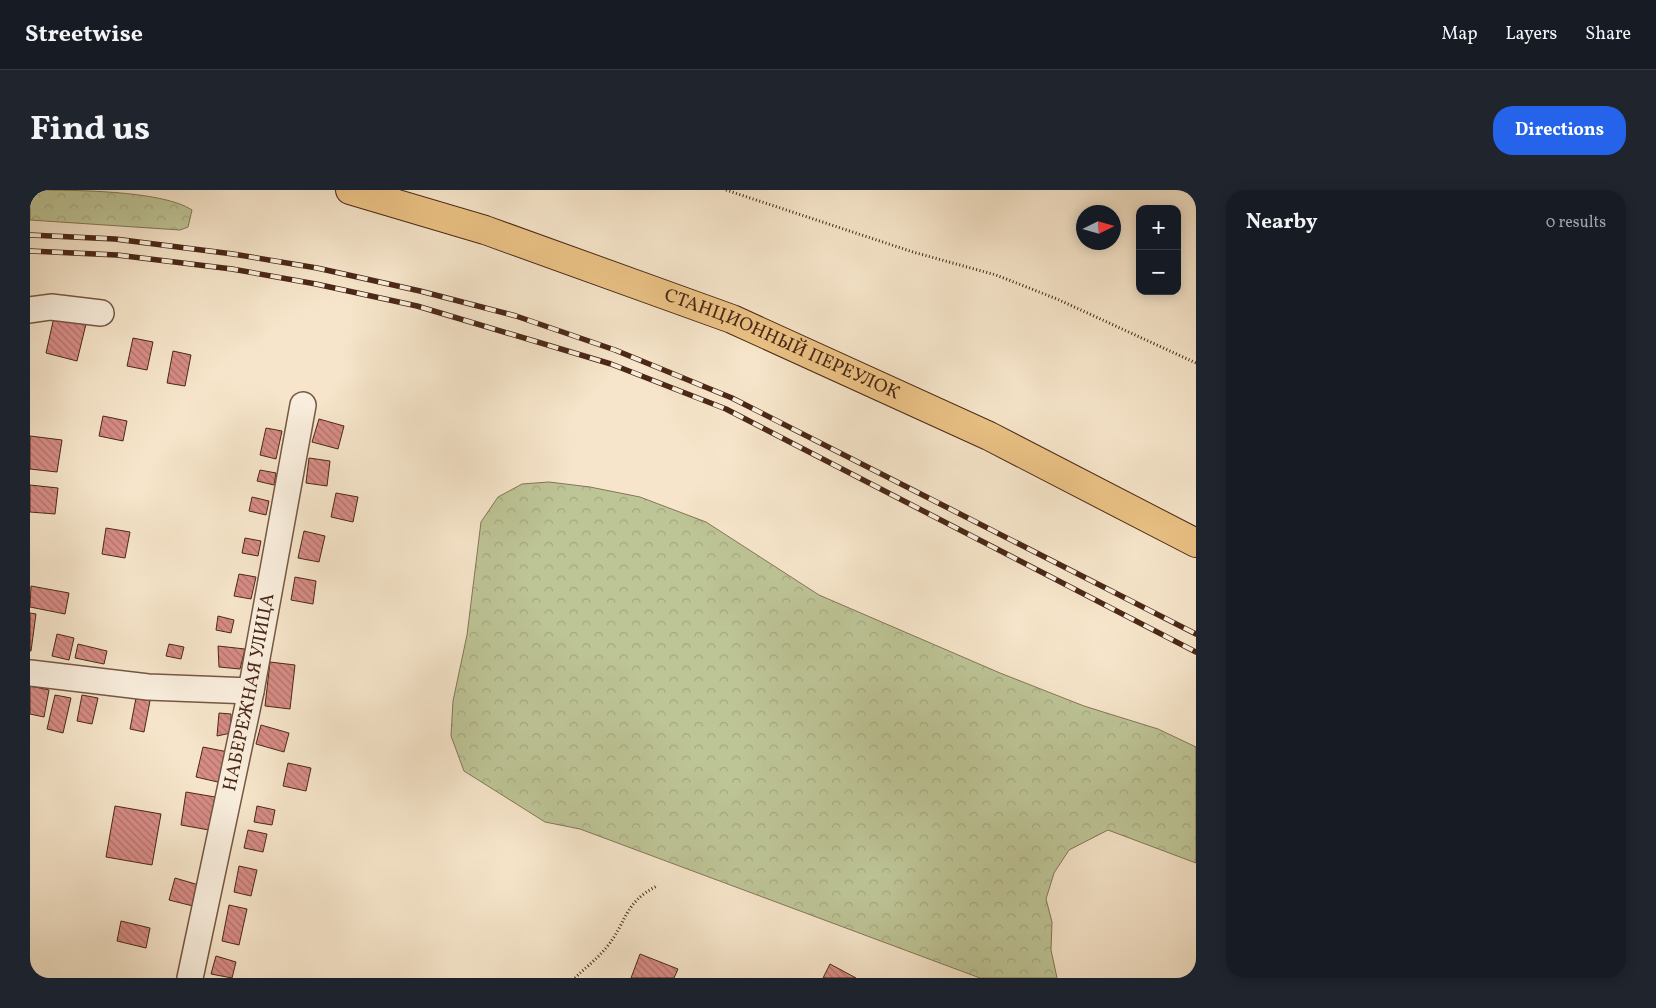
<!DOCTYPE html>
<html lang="en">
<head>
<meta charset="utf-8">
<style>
	body { margin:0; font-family:Vollkorn,serif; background:#20242c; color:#f1f3f6 }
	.controls { position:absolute; right:15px; top:15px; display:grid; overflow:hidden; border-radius:10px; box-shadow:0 2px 12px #0003 }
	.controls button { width:45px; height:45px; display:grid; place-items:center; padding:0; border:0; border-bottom:1px solid #363941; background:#171b24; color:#f1f3f6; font:25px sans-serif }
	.compass { position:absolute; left:1046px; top:15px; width:45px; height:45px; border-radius:50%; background:#171b24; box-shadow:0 2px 12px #0003; rotate:85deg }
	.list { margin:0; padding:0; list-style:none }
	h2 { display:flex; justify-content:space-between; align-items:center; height:65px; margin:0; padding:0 20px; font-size:21px }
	h2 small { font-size:16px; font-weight:400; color:#9ea1a6 }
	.map { position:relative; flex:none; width:1166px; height:788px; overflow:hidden; border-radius:20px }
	header { display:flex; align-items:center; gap:30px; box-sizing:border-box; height:70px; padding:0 25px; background:#171b24; border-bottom:1px solid #363941 }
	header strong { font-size:24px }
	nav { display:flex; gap:28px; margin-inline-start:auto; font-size:18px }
	.intro { display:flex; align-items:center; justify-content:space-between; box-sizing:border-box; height:120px; padding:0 30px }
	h1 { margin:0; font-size:35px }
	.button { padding:12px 22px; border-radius:20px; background:#2563eb; color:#fff; font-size:18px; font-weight:700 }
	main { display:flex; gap:30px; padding:0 30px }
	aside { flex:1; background:#171b24; border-radius:20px; box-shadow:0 2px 12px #0003 }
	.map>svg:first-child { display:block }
	.forest { fill:url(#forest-crowns); stroke:#847656 }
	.building { fill:url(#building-back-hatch); stroke:#4a2816 }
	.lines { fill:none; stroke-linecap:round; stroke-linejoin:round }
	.minor-casing { stroke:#755743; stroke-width:28 }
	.major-casing { stroke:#4a2816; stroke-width:30 }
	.path { stroke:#4a2816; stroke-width:3; stroke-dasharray:1 2.5; stroke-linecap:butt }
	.minor { stroke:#f9eedd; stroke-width:25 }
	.major { stroke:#ebc285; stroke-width:28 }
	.rail-casing { stroke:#4a2816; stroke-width:5.5 }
	.rail { stroke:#f9eedd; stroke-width:4; stroke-dasharray:11; stroke-linecap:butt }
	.labels { text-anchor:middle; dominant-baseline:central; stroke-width:5; stroke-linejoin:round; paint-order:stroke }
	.street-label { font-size:19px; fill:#4a2816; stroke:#f9eedd }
</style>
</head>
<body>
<header>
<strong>Streetwise</strong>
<nav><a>Map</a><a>Layers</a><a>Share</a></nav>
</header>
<div class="intro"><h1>Find us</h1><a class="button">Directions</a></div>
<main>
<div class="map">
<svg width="1166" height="788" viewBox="0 0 1166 788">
	<defs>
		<pattern id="forest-crowns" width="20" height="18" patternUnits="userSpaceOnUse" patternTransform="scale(1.25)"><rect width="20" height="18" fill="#bdc496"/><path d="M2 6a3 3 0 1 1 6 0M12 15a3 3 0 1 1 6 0" fill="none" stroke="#a4a881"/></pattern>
		<pattern id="building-back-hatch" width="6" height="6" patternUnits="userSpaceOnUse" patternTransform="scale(1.25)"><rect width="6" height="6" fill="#d78c86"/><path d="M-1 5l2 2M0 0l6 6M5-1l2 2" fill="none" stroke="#b0726d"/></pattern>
	</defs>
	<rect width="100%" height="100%" fill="#f6e5ca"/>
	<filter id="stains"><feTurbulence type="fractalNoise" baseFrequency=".004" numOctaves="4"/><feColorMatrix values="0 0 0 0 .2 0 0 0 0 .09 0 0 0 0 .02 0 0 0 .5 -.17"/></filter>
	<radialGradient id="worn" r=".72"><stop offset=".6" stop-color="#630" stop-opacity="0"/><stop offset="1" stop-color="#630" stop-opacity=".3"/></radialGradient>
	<!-- forest -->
	<path class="forest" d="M0 0C40 0 132 0 162 20L158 37 150 40 0 30Z
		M519 292 560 297 610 307 676 332 789 405 970 483 1054 516 1128 539 1166 557V673L1078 640 1039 660 1024 683 1016 709 1022 732 1021 760 1027 788H950L550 639 515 632 434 581 421 546 423 511 437 445 451 332 468 307 492 294Z"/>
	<!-- building -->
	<path class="building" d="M24 127 56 134 47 171 16 163Z
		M103 148 123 152 117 180 97 176Z
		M143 161 161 165 155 196 137 193Z
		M73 226 97 231 93 251 69 246Z
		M289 229 314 236 308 259 282 252Z
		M236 238 252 241 246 269 230 265Z
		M0 246 32 250 27 282 0 279Z
		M279 268 300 271 297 296 276 293Z
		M230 280 246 283 244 295 227 291Z
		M0 295 28 298 25 324 0 322Z
		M306 303 328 307 323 332 301 327Z
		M222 307 239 311 236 325 219 321Z
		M76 338 100 342 95 368 72 364Z
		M274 341 295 346 289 372 268 368Z
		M215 348 231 351 228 366 212 363Z
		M209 384 226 387 221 409 204 406Z
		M265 387 286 391 283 414 261 410Z
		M1 396 39 403 35 424 0 417Z
		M0 423 6 424 1 461H0Z
		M188 426 204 430 201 443 186 440Z
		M27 444 44 448 39 470 22 466Z
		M48 454 77 461 74 474 45 468Z
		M139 454 154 457 151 469 136 466Z
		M188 456 215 459 210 479 189 477Z
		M240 472 265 475 260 519 235 516Z
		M0 496 19 500 14 527 0 524Z
		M25 505 41 508 33 543 17 539Z
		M52 505 68 508 62 534 47 531Z
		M106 508 120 511 114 542 100 539Z
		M189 523 201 524V543L187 546Z
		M231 535 259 543 254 562 226 554Z
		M173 557 198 562 192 593 166 587Z
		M258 573 281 578 276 601 253 596Z
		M156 602 185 607 179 640 151 635Z
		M85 616 131 624 122 675 76 667Z
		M227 616 245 620 242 635 224 632Z
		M218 640 237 644 233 662 214 658Z
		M209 676 227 680 221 706 204 702Z
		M145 688 169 695 163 716 139 710Z
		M199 715 217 719 209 755 192 751Z
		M91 731 120 738 116 758 87 751Z
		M610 764 648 779 644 788H601Z
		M186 766 206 772 202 788 181 784Z
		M800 774 826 788H793Z"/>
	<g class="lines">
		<!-- minor casing -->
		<g class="minor-casing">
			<g id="minor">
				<path d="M0 120 21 117 71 123"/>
				<path d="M0 483 118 497 221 501"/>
				<path id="s1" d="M160 788 221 501 273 215"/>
			</g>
		</g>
		<!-- major casing -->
		<g class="major-casing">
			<g id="major">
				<path id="s2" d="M320 0 455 40 702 129 959 246 1166 353"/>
			</g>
		</g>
		<!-- path -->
		<path class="path" d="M696 0 883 62 966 85 1027 109 1166 173
			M545 788C555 778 567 769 576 758 597 733 593 713 627 696"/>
		<!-- minor -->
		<use href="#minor" class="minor"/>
		<!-- major -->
		<use href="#major" class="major"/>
		<!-- rail casing -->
		<g class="rail-casing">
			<path id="rail" d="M0 45 85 49 203 64 287 78 390 101 486 126 585 160 702 208 1166 444
				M0 61 87 65 202 79 286 94 387 116 581 174 696 219 1166 462"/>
		</g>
		<!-- rail -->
		<use href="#rail" class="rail"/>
	</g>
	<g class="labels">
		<!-- street labels -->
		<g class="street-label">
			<text stroke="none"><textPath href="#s2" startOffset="459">СТАНЦИОННЫЙ ПЕРЕУЛОК</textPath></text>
			<text stroke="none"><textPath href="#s1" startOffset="292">НАБЕРЕЖНАЯ УЛИЦА</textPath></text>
		</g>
	</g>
	<rect width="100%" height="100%" filter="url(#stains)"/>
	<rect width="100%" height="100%" fill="url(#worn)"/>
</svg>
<div class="controls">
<button>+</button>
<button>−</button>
</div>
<svg class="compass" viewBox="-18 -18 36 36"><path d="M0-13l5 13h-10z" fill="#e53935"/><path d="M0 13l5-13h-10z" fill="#9ea1a6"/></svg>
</div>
<aside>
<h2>Nearby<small>0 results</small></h2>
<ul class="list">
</ul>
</aside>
</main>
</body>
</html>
